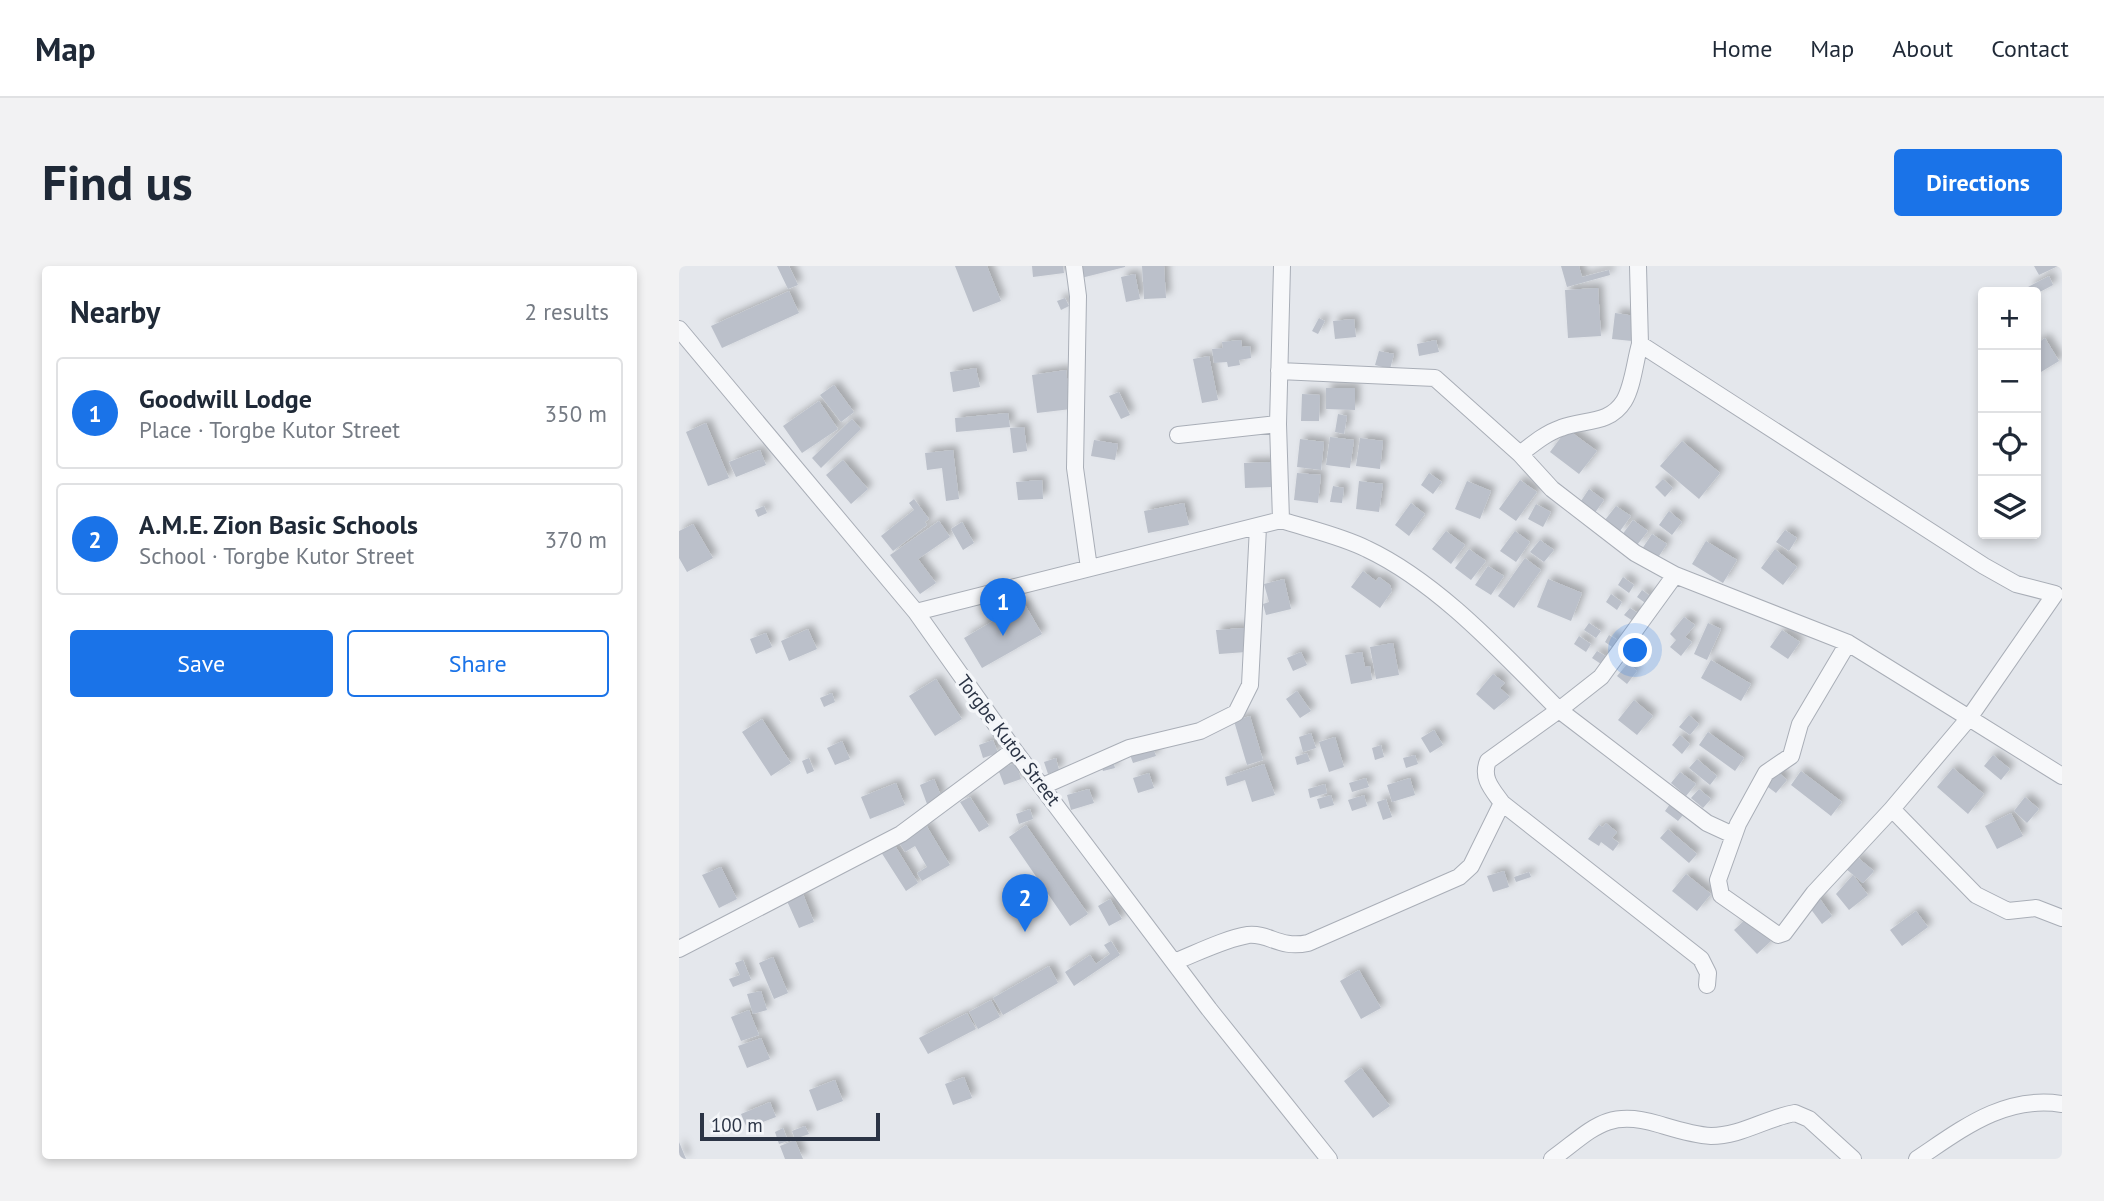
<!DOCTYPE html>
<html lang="en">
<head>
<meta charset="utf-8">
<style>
	body { margin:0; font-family:"PT Sans",sans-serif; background:#f2f2f3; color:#1f2937 }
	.controls { position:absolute; right:21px; top:21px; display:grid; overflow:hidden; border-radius:7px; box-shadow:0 4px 10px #0003 }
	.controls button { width:63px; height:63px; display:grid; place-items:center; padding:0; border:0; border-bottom:2px solid #e0e1e3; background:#fff; color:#1f2937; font:35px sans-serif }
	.scale { position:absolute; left:21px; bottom:18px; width:180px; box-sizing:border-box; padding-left:7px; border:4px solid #2b3445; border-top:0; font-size:19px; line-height:24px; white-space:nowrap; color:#2b3445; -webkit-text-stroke:5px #f4f6f9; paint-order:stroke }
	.you { position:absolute; left:957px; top:385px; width:24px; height:24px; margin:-18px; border:5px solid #fff; border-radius:50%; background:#1a73e8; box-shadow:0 0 0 10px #1a73e833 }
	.badge { display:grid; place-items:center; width:46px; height:46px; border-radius:50%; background:#1a73e8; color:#fff; font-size:23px; font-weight:700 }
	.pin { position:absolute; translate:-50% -58px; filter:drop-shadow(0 2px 4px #0008) }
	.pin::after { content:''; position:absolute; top:37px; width:24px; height:21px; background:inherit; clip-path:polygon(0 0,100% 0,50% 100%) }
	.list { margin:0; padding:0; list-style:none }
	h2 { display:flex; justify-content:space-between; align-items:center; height:91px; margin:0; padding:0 28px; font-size:30px }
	h2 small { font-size:23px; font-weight:400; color:#747a83 }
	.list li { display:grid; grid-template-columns:46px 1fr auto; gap:21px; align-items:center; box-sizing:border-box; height:112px; margin:0 14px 14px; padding:0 14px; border:2px solid #e0e1e3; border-radius:7px }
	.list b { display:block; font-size:26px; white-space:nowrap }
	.list p { margin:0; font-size:23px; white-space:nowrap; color:#747a83 }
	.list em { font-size:23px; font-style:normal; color:#747a83 }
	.actions { display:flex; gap:14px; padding:21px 28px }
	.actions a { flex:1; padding:16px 0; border:2px solid #1a73e8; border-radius:7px; text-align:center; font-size:24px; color:#1a73e8 }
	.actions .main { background:#1a73e8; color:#fff }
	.icon { flex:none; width:38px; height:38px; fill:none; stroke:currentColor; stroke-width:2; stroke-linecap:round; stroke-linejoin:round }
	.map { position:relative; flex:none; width:1383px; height:893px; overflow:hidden; border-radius:7px }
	header { display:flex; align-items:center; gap:42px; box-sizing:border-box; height:98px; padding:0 35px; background:#fff; border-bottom:2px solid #e0e1e3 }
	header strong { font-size:33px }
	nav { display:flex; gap:38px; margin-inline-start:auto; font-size:24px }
	.intro { display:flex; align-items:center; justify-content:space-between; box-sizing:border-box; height:168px; padding:0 42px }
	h1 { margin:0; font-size:49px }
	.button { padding:18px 32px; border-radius:7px; background:#1a73e8; color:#fff; font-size:24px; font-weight:700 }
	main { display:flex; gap:42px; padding:0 42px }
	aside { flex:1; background:#fff; border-radius:7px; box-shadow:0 4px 10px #0003 }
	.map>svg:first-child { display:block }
	.building { fill:#bbc0ca; filter:url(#shadow) }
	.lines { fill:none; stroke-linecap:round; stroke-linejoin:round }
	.minor-casing { stroke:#a9aeb7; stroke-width:18 }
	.minor { stroke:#f7f8fa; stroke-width:16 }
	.labels { text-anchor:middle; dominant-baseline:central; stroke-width:7; stroke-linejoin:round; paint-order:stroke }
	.street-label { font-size:19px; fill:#2b3445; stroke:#f4f6f9 }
</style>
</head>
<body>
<header>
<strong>Map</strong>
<nav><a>Home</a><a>Map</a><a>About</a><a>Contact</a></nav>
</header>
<div class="intro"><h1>Find us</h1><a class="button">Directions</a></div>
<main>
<aside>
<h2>Nearby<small>2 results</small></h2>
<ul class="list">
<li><span class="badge">1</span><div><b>Goodwill Lodge</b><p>Place · Torgbe Kutor Street</p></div><em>350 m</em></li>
<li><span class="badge">2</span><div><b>A.M.E. Zion Basic Schools</b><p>School · Torgbe Kutor Street</p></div><em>370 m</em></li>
</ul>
<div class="actions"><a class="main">Save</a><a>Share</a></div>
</aside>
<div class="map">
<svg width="1383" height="893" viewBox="0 0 1383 893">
	<defs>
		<filter id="shadow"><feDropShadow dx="5" dy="-5" stdDeviation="3.5" flood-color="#0004"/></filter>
	</defs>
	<rect width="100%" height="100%" fill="#e4e7ec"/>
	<!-- building -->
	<path class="building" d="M98 0H110L119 19 109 23Z
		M276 0H308L322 35 294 46Z
		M353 0H384L385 7 354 11Z
		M399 0H446V1L402 12Z
		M463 0H485L487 32 465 33Z
		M882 0H900L903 11 930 4 931 9 888 21Z
		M1355 0H1379L1360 9Z
		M456 8 461 33 447 36 442 11Z
		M1370 10 1374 19 1357 28 1352 26 1349 21Z
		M919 22 922 70 889 72 886 24Z
		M110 25 120 47 43 82 32 60Z
		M386 32 390 40 382 44 378 35Z
		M936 47 956 50 953 75 933 73Z
		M640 52 646 55 639 68 633 65Z
		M675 53 677 71 656 73 654 55Z
		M1366 72 1380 95 1357 109V78Z
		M562 74 563 81 571 80 572 92 560 94 561 99 549 101 548 96 535 97 533 83 544 82 543 76Z
		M757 74 760 86 740 90 738 78Z
		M700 85 715 88 711 103 696 99Z
		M530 90 539 134 523 137 514 93Z
		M297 102 301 121 274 126 271 106Z
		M387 104 392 143 358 147 353 109Z
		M155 119 175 146 162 156 141 129Z
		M647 122H676V144L647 143Z
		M440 126 451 149 442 153 430 130Z
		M623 128 641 129 640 155H622Z
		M140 135 159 163 123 187 104 160Z
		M329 147 331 161 277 166 276 152Z
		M659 148 668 150 665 168 656 166Z
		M173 153 182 163 142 202 133 192Z
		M27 157 50 212 29 220 7 166Z
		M345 161 348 185 334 187 331 162Z
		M888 163 918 185 900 208 871 186Z
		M651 171 675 174 671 202 647 199Z
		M681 172 704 175 701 203 677 200Z
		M621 173 645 176 642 204 618 201Z
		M415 174 439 178 436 194 412 190Z
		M1003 175 1041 207 1020 233 981 200Z
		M81 184 87 199 57 211 50 196Z
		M274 184 280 233 267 235 263 202 248 204 246 187Z
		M164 194 189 223 172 238 147 209Z
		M594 196V221L566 222 565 197Z
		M618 207 642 209 639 237 615 234Z
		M750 207 763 216 754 228 742 219Z
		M984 213 994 222 986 231 976 221Z
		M363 214 364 233 339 234 337 216Z
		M841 214 858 226 837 255 820 243Z
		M680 215 704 218 700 246 677 243Z
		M788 215 812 225 801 253 776 243Z
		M654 220 665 222 663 237 651 236Z
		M910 223 925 234 915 248 900 238Z
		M235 233 250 253 246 256 248 259 214 285 202 270 235 244 230 237Z
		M505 237 510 259 469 267 465 245Z
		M732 237 746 248 730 270 716 259Z
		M857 238 872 246 864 261 849 253Z
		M85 240 88 247 79 251 76 244Z
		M937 240 952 250 941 265 926 254Z
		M990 245 1003 256 993 269 980 259Z
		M954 254 969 265 958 279 943 269Z
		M260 255 271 271 239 293 257 317 241 328 211 289Z
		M283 256 295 277 284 284 272 263Z
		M14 258 34 292 8 306 0 292V265Z
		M1106 264 1118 272 1110 285 1097 276Z
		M767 265 786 279 772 298 753 283Z
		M836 265 851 276 837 296 821 285Z
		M973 268 988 278 978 293 963 283Z
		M861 274 875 284 865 296 851 286Z
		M1027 275 1058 294 1044 317 1013 298Z
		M790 283 807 295 792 314 776 302Z
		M1096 283 1118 301 1104 319 1082 302Z
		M846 292 862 304 835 342 819 330Z
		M809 300 825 310 812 329 796 319Z
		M684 305 697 315 700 311 711 319 713 325 701 342 672 321Z
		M944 311 955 319 950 327 939 319Z
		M605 313 612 343 587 349 584 338 590 336 585 318Z
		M869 313 903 327 892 355 858 341Z
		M963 324 974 332 969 339 958 331Z
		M932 328 943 336 938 344 927 336Z
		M345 337 363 368 303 402 285 372Z
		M951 342 962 349 957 357 945 349Z
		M1005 351 1016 359 1006 371 1013 376 1002 390 991 381 997 374 991 368Z
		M910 357 922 365 917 372 905 364Z
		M1029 357 1042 363 1028 394 1015 388Z
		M565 362 567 386 540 388 537 364Z
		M129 363 138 383 110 395 102 375Z
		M1103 364 1121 376 1109 393 1091 381Z
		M87 367 93 381 77 388 71 373Z
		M930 369 942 376 937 384 926 376Z
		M900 370 912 378 907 386 895 378Z
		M714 377 720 409 697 413 691 381Z
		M918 385 930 392 925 400 913 392Z
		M622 386 628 399 614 405 608 392Z
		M683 386 686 401 691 400 693 414 672 418 666 389Z
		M1032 394 1072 418 1062 435 1022 412Z
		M949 397 958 405 948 418 938 410Z
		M814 408 826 417 821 422 831 431 815 444 797 428Z
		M257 413 283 453 256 470 230 430Z
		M618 425 632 445 621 452 607 433Z
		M153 427 156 436 145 441 141 432Z
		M955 434 974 450 958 469 939 454Z
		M1010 449 1020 458 1011 469 1000 461Z
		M571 450 584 494 568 499 555 455Z
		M83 453 112 497 92 510 63 466Z
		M755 464 764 479 751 487 742 472Z
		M1029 466 1065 492 1056 505 1020 479Z
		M632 467 637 482 624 486 620 471Z
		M1001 469 1011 478 1003 488 993 479Z
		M656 471 665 501 650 506 640 476Z
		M314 474 319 487 304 492 300 479Z
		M163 475 171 493 156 499 148 482Z
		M473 479 477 490 454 497 450 486Z
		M702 479 705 491 696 494 693 482Z
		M628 487 631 495 618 499 616 491Z
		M736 489 739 498 727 502 724 492Z
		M1314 489 1331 503 1322 514 1305 500Z
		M130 492 135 505 128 508 123 495Z
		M377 492 380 504 369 508 365 496Z
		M433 492 436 502 424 505 421 496Z
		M1018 493 1038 510 1031 519 1010 502Z
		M337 497 342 513 325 519 319 503Z
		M585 498 596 529 573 536 566 514 548 520 546 511Z
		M1274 502 1305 528 1289 548 1258 521Z
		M1097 504 1108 514 1097 527 1085 518Z
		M1122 505 1163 536 1152 550 1112 519Z
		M1001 506 1017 518 1007 530 992 517Z
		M470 507 475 522 459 527 454 512Z
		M687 512 690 521 673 526 670 517Z
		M731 512 736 529 713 536 708 519Z
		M255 513 263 532 248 538 241 519Z
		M217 517 226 539 191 553 182 531Z
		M646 518 648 527 631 532 629 523Z
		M410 523 415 537 392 544 388 529Z
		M1020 523 1032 533 1024 542 1012 532Z
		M652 529 655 539 641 543 638 533Z
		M685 529 688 540 673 545 669 534Z
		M291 531 310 560 300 566 281 536Z
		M1346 531 1360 543 1348 557 1335 545Z
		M707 533 713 551 704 554 698 536Z
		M991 538 1004 549 999 555 986 545Z
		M351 543 354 553 340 558 337 548Z
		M1332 547 1344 570 1318 583 1306 560Z
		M927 557 938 566 933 572 940 577 934 585 922 576 920 580 909 573 920 559 924 561Z
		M247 559 271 599 243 615 238 607 248 601 236 580 226 586 219 575Z
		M347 559 409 648 391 660 330 571Z
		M989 563 1018 588 1010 597 981 572Z
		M215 578 239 617 227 625 202 586Z
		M1178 591 1195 605 1184 617 1167 603Z
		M42 601 58 633 40 642 23 609Z
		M825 605 830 621 814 626 808 610Z
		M850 606 852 611 837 616 835 611Z
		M1007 608 1032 628 1018 645 993 625Z
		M1174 609 1189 629 1170 644 1157 628Z
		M124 628 135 656 120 662 108 635Z
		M1139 630 1153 650 1143 658 1128 638Z
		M431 633 443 653 430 660 419 640Z
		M1237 645 1249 661 1223 680 1211 664Z
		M1069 651 1092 675 1078 688 1055 664Z
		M432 675 441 689 395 720 386 706 411 689 417 698 431 688 425 679Z
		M94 691 109 727 95 733 80 697Z
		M64 694 72 714 54 721 50 713 61 709 56 697Z
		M370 700 379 717 324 749 314 732Z
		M680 704 702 742 682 753 661 715Z
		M82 725 88 744 74 748 68 728Z
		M312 734 321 751 299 763 290 746Z
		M70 744 80 769 62 775 52 751Z
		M288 747 297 763 249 788 240 772Z
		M82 772 91 793 68 802 59 780Z
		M682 802 711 840 694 852 665 815Z
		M285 811 293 832 274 839 266 818Z
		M156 814 164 835 138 845 130 824Z
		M91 836 97 851 68 862 62 848Z
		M126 860 130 868 116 873 113 865Z
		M104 862 109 875 100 878 96 866Z
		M116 874 124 893H106L101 880Z
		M0 876 7 893H0Z"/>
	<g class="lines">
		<!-- minor casing -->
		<g class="minor-casing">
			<path id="minor" d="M395 0 399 30 396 202 410 302
				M959 0 961 78
				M0 63 237 346 335 484 530 743 650 893
				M600 105 756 112 841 188 873 223 956 287 996 309 922 411 880 444 1028 557 1054 569
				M499 169 599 158
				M841 188C854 178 867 167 882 162 905 153 930 159 945 135 954 120 956 95 961 78L1305 300 1337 318 1376 328 1290 452 1383 510
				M602 254C630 263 662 270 688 283 760 317 824 388 880 444L809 495C802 512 813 523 823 537L1022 693 1029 707 1028 719
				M996 309 1169 377 1290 452 1213 543 1135 627 1105 667 1099 669 1042 629 1039 614 1059 558 1087 507 1112 490 1121 458 1169 377
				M237 346 602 254 599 158 603 0
				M364 520 450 482 521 465 557 447 571 419 579 261
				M1213 543 1297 629 1329 645 1357 642 1383 652
				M0 683 222 568 335 484
				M495 696C518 687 545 673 569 669 591 667 600 683 629 677L780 611 792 600 823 537
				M873 893C913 864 927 842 979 858 996 863 1014 869 1032 870 1062 870 1087 852 1116 847L1130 853 1174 893
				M1238 893C1283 863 1325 829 1383 838"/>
		</g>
		<!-- minor -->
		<use href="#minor" class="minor"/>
	</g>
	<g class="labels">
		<!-- street labels -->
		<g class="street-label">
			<text transform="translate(330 474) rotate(53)">Torgbe Kutor Street</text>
		</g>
	</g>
</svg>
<div class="controls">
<button>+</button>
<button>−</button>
<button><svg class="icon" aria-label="locate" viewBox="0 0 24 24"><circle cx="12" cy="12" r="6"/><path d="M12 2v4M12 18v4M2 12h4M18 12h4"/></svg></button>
<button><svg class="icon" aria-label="layers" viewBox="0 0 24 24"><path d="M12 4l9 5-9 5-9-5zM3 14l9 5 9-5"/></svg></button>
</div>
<div class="scale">100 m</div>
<div class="you"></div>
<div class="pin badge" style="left:324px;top:370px">1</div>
<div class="pin badge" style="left:346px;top:666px">2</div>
</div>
</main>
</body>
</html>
